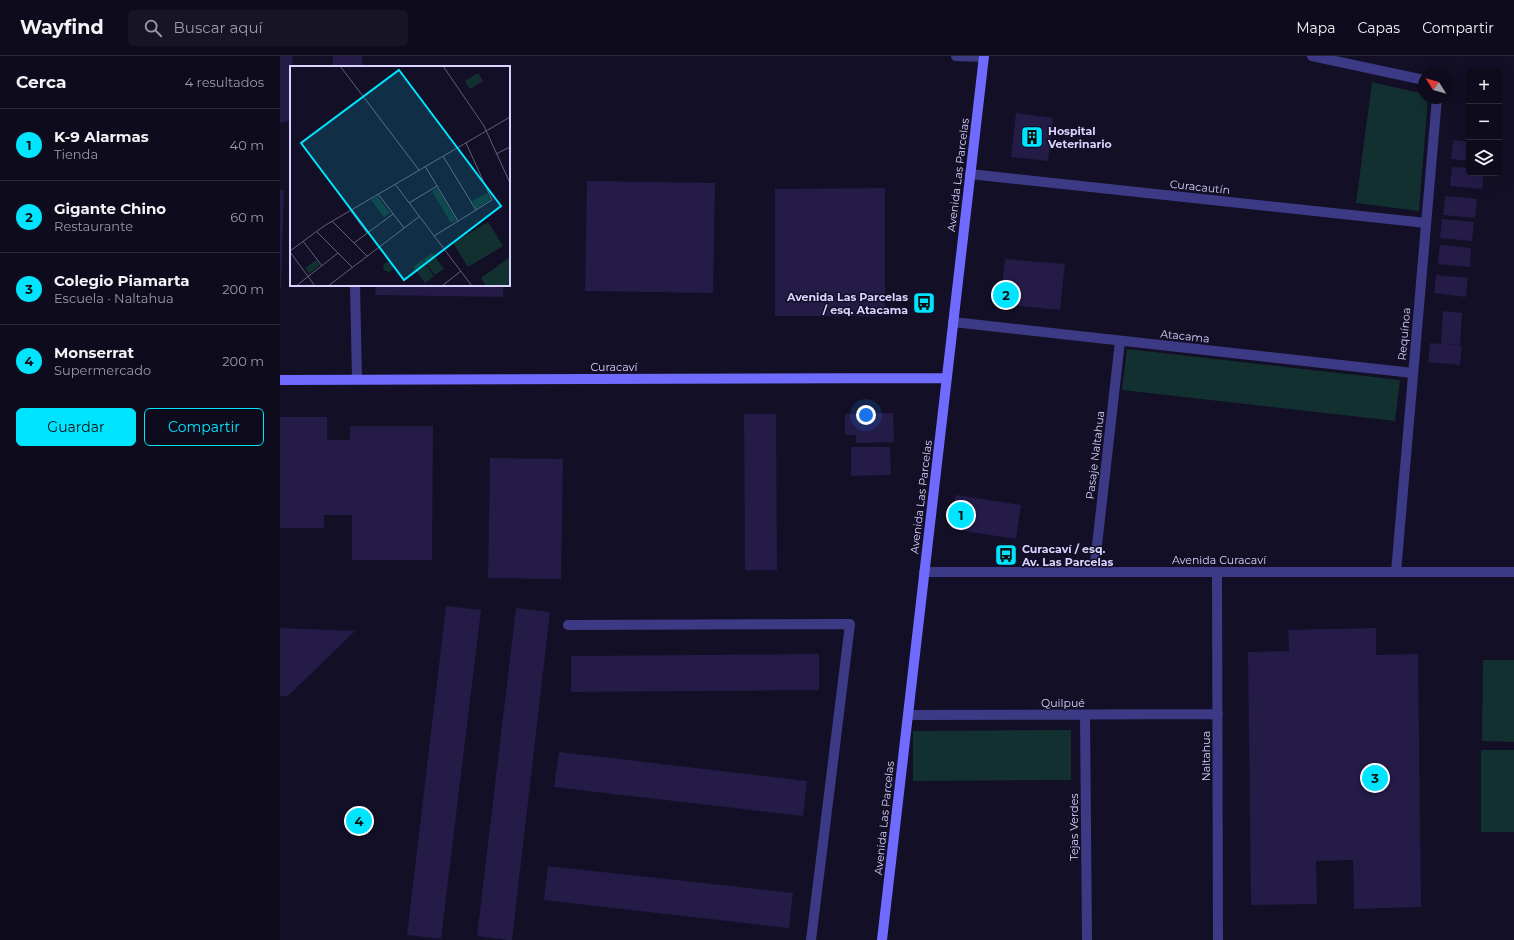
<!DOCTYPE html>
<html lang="es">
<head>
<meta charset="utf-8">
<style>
	body { margin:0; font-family:Montserrat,sans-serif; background:#171425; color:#f1f3f6 }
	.controls { position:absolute; right:12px; top:12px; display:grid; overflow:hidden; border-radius:6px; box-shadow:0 4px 16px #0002 }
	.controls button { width:36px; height:36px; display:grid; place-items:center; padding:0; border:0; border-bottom:1px solid #2e2b3b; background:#0e0b1c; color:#f1f3f6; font:20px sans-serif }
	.compass { position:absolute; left:1138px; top:12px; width:36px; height:36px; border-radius:50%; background:#0e0b1c; box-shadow:0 4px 16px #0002; rotate:307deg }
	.you { position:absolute; left:586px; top:359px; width:14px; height:14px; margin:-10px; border:3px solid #fff; border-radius:50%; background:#1a73e8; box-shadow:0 0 0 6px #1a73e833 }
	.badge { display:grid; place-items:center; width:26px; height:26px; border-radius:50%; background:#00e5ff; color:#111; font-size:13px; font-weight:700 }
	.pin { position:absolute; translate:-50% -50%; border:2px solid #fff; box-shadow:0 1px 4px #0006 }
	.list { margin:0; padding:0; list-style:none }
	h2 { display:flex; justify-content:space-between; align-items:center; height:52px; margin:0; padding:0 16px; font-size:17px }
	h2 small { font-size:13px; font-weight:400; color:#9b9ba3 }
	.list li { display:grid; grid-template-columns:26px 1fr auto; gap:12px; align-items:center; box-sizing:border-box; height:72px; padding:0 16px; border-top:1px solid #2e2b3b }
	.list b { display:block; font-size:15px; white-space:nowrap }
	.list p { margin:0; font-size:13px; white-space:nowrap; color:#9b9ba3 }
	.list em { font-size:13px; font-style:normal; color:#9b9ba3 }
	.actions { display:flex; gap:8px; padding:12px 16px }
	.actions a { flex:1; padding:9px 0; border:1px solid #00e5ff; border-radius:6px; text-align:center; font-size:14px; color:#00e5ff }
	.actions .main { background:#00e5ff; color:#111 }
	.icon { flex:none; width:22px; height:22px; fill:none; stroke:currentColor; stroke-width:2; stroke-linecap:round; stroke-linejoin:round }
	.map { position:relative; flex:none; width:1234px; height:884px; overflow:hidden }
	header { display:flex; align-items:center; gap:24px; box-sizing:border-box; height:56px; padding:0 20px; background:#0e0b1c; border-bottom:1px solid #2e2b3b }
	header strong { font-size:19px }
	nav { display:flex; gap:22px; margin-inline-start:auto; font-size:14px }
	.search { width:280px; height:36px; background:#171425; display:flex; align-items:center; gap:10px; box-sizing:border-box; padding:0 14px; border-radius:6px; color:#9b9ba3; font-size:15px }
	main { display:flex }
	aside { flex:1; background:#0e0b1c }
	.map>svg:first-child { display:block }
	.green { fill:#12302f }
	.building { fill:#241b47 }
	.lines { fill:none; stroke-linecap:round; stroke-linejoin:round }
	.lane { stroke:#3d3a85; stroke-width:10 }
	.street { stroke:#3d3a85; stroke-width:10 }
	.secondary { stroke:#6f6bff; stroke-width:10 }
	.labels { text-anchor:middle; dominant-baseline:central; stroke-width:3; stroke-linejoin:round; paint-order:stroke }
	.poi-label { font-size:11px; font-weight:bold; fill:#d9d4ff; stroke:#130f26; text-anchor:start }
	.street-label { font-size:11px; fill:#d9d4ff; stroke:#130f26 }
	.inset-road { fill:none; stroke:#625e7d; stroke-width:1 }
	.view { fill:#00e5ff; fill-opacity:0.15; stroke:#00e5ff; stroke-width:2 }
	.inset-edge { fill:none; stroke:#d9d4ff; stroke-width:2 }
</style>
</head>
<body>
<header>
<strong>Wayfind</strong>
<div class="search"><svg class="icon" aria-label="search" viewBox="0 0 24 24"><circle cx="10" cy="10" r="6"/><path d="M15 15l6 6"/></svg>Buscar aquí</div>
<nav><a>Mapa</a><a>Capas</a><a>Compartir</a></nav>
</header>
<main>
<aside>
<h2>Cerca<small>4 resultados</small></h2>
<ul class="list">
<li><span class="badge">1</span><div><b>K-9 Alarmas</b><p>Tienda</p></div><em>40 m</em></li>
<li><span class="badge">2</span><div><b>Gigante Chino</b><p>Restaurante</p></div><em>60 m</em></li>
<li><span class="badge">3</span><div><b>Colegio Piamarta</b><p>Escuela · Naltahua</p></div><em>200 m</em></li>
<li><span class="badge">4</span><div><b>Monserrat</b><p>Supermercado</p></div><em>200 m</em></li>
</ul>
<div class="actions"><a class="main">Guardar</a><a>Compartir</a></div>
</aside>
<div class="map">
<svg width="1234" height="884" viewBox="0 0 1234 884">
	<rect width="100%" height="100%" fill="#130f26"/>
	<!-- green -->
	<path class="green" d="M1092 26 1144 38V42H1148L1139 155 1076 147Z
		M847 293 1120 324 1115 365 842 334Z
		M1203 604H1234V686L1202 685Z
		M791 674V724L633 725V675Z
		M1201 694H1234V776H1201Z"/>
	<!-- building -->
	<path class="building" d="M0 0H13L12 11H11L9 65 0 67Z
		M53 0H82V11H53Z
		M736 57 773 62 768 105 731 101Z
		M1173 84 1189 86V105L1171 103Z
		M1172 111 1189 112V117H1204L1202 133 1170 130Z
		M307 125 435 127 433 237 305 235Z
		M605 132V260H495V133Z
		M0 134H4L1 232H0Z
		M1165 140 1197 143 1195 162 1163 159Z
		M1162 163 1194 166 1192 185 1160 182Z
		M1160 189 1191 192 1190 211 1158 208Z
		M725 203 785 208 780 254 720 248Z
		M1156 219 1188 222 1186 241 1154 237Z
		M96 229H223V241L95 239Z
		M1163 255 1182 257 1180 289 1161 288Z
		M1150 287 1182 290 1180 309 1148 306Z
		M613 357 614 386 576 387V379H565V358Z
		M464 358H496L497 514H465Z
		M0 361H47V384H70V370H153L152 504H72V459H44V472H0Z
		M571 391H610L611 419 571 420Z
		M210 402 283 403 281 523 208 522Z
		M676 439 741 449 736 483 671 473Z
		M166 550 201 554 161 883 127 879Z
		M236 552 270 556 232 884H228L197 880Z
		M0 572 75 575 8 640H0Z
		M1096 572V599L1138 598 1141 851 1074 853 1073 804 1036 805 1037 848 971 849 968 596 1009 595 1008 574Z
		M539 598V634L291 636V600Z
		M279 696 527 725 523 760 274 731Z
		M268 810 513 837 509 872 264 844Z"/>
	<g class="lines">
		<!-- lane -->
		<path class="lane" d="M676 0 704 1
			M75 229 77 323
			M288 569 570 568 531 884"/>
		<!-- street -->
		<path class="street" d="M1032 0 1144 24
			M690 118 1146 167
			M673 266 1133 317
			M644 516H1234
			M814 516 840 285
			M937 516 938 884
			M1116 516 1157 42
			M628 659 938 658
			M805 659 807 884"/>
		<!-- secondary -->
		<path class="secondary" d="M0 324 667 322
			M602 884 704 0"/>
	</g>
	<!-- icons -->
	<defs>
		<g id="building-square" transform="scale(1.15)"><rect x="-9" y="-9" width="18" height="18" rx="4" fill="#00e5ff" stroke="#130f26"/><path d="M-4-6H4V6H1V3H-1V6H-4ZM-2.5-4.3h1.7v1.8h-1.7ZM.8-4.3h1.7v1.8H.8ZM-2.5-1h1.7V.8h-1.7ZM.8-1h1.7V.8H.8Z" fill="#111"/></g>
		<g id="bus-square" transform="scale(1.15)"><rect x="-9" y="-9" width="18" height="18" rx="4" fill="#00e5ff" stroke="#130f26"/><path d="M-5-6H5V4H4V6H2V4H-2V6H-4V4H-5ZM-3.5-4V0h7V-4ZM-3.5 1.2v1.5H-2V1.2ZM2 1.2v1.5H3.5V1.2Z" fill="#111"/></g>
	</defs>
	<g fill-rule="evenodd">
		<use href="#building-square" x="752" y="81"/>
		<use href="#bus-square" x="644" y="247"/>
		<use href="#bus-square" x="726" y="499"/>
	</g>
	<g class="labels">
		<!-- poi labels -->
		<g class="poi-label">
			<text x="768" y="75">Hospital<tspan x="768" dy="13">Veterinario</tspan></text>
			<text x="628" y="241" text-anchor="end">Avenida Las Parcelas<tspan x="628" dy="13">/ esq. Atacama</tspan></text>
			<text x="742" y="493">Curacaví / esq.<tspan x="742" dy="13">Av. Las Parcelas</tspan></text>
		</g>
		<!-- street labels -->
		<g class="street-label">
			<text transform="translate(678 119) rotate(-83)">Avenida Las Parcelas</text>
			<text transform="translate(920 131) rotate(6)">Curacautín</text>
			<text transform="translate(1124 278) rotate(-85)">Requínoa</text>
			<text transform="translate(905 280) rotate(6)">Atacama</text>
			<text x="334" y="311">Curacaví</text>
			<text transform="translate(815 399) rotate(-83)">Pasaje Naltahua</text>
			<text transform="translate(641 441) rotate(-83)">Avenida Las Parcelas</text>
			<text x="939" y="504">Avenida Curacaví</text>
			<text x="783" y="647">Quilpué</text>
			<text transform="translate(926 700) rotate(-90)">Naltahua</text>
			<text transform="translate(604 762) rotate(-84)">Avenida Las Parcelas</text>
			<text transform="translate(794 771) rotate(-90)">Tejas Verdes</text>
		</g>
	</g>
	<!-- overview -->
	<g transform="translate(10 10)">
		<rect width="220" height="220" fill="#130f26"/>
		<path d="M188 7 193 15 180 23 175 15ZM147 122 166 154 161 157 142 125ZM197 127 200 134 186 143 182 135ZM87 130 100 147 94 151 81 134ZM198 156 213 180 178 201 163 177ZM142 187 154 203 145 209 133 194ZM220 191V220H196L191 212ZM26 194 30 199 19 208 15 202ZM132 194 144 210 135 217 123 201ZM93 201a5 5 0 1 1 10 0a5 5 0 1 1-10 0Z" fill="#12302f"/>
		<path class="inset-road" d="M50 0 129 104M153 0 194 60 220 117M206 88 220 81M153 90 186 144M135 100 168 155M105 118 182 220M88 128 114 162M119 137 147 120M60 144 77 167M42 155 77 190M27 166 62 201M144 170 202 134 176 77M13 175 32 200M64 177 103 148M0 185 34 160 220 51M0 186 25 220M6 220 48 187M38 220 130 150M152 220 171 205"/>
		<path class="view" d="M109 4 211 140 114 214 11 77Z"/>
		<rect width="220" height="220" class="inset-edge"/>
	</g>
</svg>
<div class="controls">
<button>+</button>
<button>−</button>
<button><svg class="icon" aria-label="layers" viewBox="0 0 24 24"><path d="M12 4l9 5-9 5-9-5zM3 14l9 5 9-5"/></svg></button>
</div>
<svg class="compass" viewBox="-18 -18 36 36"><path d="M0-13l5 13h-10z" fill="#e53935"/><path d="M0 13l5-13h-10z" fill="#9b9ba3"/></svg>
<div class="you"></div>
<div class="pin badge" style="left:681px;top:459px">1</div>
<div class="pin badge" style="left:726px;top:239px">2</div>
<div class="pin badge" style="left:1095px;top:722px">3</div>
<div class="pin badge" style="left:79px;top:765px">4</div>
</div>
</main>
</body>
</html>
